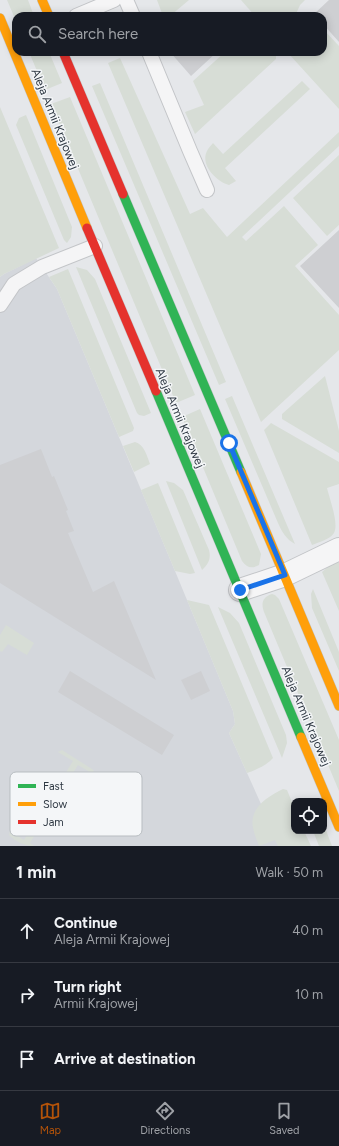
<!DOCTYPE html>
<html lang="en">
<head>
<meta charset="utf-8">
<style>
	body { margin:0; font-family:Figtree,sans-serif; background:#242831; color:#f1f3f6 }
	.controls { position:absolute; right:12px; bottom:12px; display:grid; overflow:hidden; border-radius:8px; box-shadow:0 2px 10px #0003 }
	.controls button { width:36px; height:36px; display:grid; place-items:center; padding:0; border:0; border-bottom:1px solid #363941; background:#171b24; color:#f1f3f6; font:20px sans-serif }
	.stop { position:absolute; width:12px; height:12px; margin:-9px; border:3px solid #1a73e8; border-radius:50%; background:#fff }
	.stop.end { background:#1a73e8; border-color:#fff; box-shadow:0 1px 4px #0008 }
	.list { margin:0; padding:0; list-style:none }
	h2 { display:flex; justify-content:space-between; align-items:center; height:52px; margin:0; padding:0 16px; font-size:17px }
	h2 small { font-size:13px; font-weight:400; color:#9ea1a6 }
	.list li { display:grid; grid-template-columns:26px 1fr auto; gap:12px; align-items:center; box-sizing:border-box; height:64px; padding:0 16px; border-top:1px solid #363941 }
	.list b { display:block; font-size:15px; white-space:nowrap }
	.list p { margin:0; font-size:13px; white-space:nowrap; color:#9ea1a6 }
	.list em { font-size:13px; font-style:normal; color:#9ea1a6 }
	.icon { flex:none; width:22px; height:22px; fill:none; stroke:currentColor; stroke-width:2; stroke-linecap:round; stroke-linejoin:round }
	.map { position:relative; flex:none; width:339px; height:846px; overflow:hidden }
	.search { position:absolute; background:#171b24; box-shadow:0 2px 10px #0003; left:12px; right:12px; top:12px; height:44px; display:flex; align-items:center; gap:10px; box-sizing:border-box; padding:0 14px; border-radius:12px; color:#9ea1a6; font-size:15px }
	.sheet { height:244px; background:#171b24 }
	nav { display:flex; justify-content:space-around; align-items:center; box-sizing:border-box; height:56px; border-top:1px solid #363941; background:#171b24; font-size:11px; color:#9ea1a6 }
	nav a { display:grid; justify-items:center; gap:2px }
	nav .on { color:#b45309 }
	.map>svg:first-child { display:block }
	.built { fill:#d4d7dc }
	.green { fill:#d7ddd6 }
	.building { fill:#cecfd2 }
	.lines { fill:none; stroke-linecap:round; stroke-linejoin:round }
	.lane-casing { stroke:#c3c5c8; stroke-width:16 }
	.street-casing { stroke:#c3c5c8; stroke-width:24 }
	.fast-casing { stroke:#c3c5c8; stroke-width:10 }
	.slow-casing { stroke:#c3c5c8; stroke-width:10 }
	.jam-casing { stroke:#c3c5c8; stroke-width:10 }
	.lane { stroke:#f5f5f6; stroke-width:14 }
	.street { stroke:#f5f5f6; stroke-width:22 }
	.fast { stroke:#30b455; stroke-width:9 }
	.slow { stroke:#ff9f0a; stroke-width:9 }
	.jam { stroke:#e5322d; stroke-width:9 }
	.route { stroke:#1a73e8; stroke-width:5 }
	.labels { text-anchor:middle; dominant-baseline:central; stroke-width:3; stroke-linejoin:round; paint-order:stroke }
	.street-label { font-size:12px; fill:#2d3742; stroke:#f4f6f8 }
	.key { fill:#f4f6f8; stroke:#b8bdc1; stroke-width:1 }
	.key-label { font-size:11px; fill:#2d3742 }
</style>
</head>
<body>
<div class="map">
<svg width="339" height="846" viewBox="0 0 339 846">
	<rect width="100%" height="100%" fill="#e5e7ea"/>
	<!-- built -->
	<path class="built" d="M36 258 57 289 175 571 233 711 235 724 229 733 280 846H0V277L4 274Z"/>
	<!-- green -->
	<path class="green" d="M7 0H28L34 16H16V21Z
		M157 0H189L170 16H163Z
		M241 0H305L300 5 295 16H255Z
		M323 29 339 46V109L288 53V52H323Z
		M29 52H49L62 83 45 90Z
		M225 52H276V59L195 134 185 112 204 105 193 81Z
		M120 58 190 214 203 208 227 237 339 132V146L242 237 246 241 284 206 318 245 295 266 339 315V350L261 422 108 63Z
		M302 81 310 89 225 168 236 181 229 185C216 181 200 165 207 151 208 148 211 146 213 143L223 154Z
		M100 83 226 382 219 385 92 86Z
		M70 97 195 395 176 403 51 104Z
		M0 107 59 248 4 274 0 277Z
		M26 115 72 227 71 237 67 243 64 240 16 125 19 118Z
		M339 155V225L327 236 293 198Z
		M76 267 87 270 95 279 151 413 144 416 139 415 137 413Z
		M68 269 134 428 133 431 119 437 57 289 49 277Z
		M325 376 339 431V453L282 419V414Z
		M232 396 295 544C286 539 282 532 278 523L225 399Z
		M200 409 261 554 259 565C252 569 247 568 242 561L182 417Z
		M271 423 339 462V484L327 488C330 500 339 524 334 533 329 540 319 542 312 545L264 430Z
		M135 442C144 444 147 456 150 464L134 472 123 446Z
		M166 481 174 483 183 490 209 550C211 558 209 564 202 570Z
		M158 483 195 573 190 574 175 571 141 490Z
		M339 562V611L322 572 329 566Z
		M313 589 339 652V671L312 608 311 594Z
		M272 594 275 595 279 599 339 740V791L264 612C261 604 262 597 272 594Z
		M187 600 209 605 273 758C267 765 256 770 247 773L229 733 235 724 233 711Z
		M218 607 230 613 239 623 286 735 287 743 282 758Z
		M6 625 34 643 27 655 8 644 2 652 0 651V635Z
		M62 750 92 769 94 771 93 774 78 765 30 843 34 846C25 846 16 842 9 835L10 831 24 840 73 761 58 752Z
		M283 789 287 790 294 807V831H304L311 846H278L275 840 259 846C257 840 254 834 253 828 249 808 267 797 283 789Z
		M324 825 332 846H319L313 831H324Z"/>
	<!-- building -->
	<path class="building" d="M329 0H339V42L323 24V16H315L314 14Z
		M170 52H217L191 76Z
		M339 230V308L300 266Z
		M41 449 52 477 54 476 68 510 66 511 74 531 68 533 93 592 114 581 156 680 0 583V465Z
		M70 671 174 735 162 755 58 692Z
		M201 671 210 691 191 700 181 680Z"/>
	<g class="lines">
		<!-- lane casing -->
		<g class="lane-casing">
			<path id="lane" d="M126 0 133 16
				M76 16 114 0
				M149 52 190 151 207 190
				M0 305 14 284 42 267 95 246"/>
		</g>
		<!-- street casing -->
		<g class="street-casing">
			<path id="street" d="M240 590 285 575 339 549"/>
		</g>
		<!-- fast casing -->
		<g class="fast-casing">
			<path id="fast" d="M123 194 241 472
				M156 391 301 737"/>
		</g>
		<!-- slow casing -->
		<g class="slow-casing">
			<path id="slow" d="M42 0 49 16
				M0 18 87 228
				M241 472 339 706
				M301 737 339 827"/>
		</g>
		<!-- jam casing -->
		<g class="jam-casing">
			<path id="jam" d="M63 52 123 194
				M87 228 156 391"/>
		</g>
		<!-- lane -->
		<use href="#lane" class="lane"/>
		<!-- street -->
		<use href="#street" class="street"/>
		<!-- fast -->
		<use href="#fast" class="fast"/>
		<!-- slow -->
		<use href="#slow" class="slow"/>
		<!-- jam -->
		<use href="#jam" class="jam"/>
	</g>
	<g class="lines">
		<!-- route -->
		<path class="route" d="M229 443 285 575 240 590"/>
	</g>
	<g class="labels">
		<!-- street labels -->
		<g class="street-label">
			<text transform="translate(55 119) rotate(68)">Aleja Armii Krajowej</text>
			<text transform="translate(180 418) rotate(67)">Aleja Armii Krajowej</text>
			<text transform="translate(306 716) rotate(67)">Aleja Armii Krajowej</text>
		</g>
	</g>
	<!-- legend -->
	<rect x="10" y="772" width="132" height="64" rx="6" class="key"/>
	<rect x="18" y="784" width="18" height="4" fill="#30b455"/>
	<rect x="18" y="802" width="18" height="4" fill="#ff9f0a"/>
	<rect x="18" y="820" width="18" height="4" fill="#e5322d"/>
	<g class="key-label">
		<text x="43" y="790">Fast</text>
		<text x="43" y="808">Slow</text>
		<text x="43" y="826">Jam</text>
	</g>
</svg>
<div class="controls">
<button><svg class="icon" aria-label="locate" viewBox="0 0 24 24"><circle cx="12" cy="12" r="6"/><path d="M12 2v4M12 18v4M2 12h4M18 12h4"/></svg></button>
</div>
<div class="stop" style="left:229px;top:443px"></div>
<div class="stop end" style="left:240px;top:590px"></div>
<div class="search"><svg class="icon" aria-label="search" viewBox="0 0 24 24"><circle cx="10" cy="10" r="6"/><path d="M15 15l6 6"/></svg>Search here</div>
</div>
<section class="sheet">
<h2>1 min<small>Walk · 50 m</small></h2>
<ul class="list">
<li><svg class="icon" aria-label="ahead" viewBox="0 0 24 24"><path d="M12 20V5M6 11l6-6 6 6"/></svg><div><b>Continue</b><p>Aleja Armii Krajowej</p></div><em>40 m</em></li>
<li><svg class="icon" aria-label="right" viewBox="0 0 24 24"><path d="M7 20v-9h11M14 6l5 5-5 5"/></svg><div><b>Turn right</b><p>Armii Krajowej</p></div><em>10 m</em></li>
<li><svg class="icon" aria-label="arrive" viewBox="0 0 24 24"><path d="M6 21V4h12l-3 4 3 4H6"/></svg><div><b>Arrive at destination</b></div></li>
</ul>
</section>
<nav>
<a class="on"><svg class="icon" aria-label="map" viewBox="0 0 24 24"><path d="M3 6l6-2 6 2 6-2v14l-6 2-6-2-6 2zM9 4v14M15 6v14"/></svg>Map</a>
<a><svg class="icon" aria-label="directions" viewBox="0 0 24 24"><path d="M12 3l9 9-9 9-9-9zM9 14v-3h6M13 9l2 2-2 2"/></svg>Directions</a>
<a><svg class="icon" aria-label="saved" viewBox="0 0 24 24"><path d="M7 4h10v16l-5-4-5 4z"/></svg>Saved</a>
</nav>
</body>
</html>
